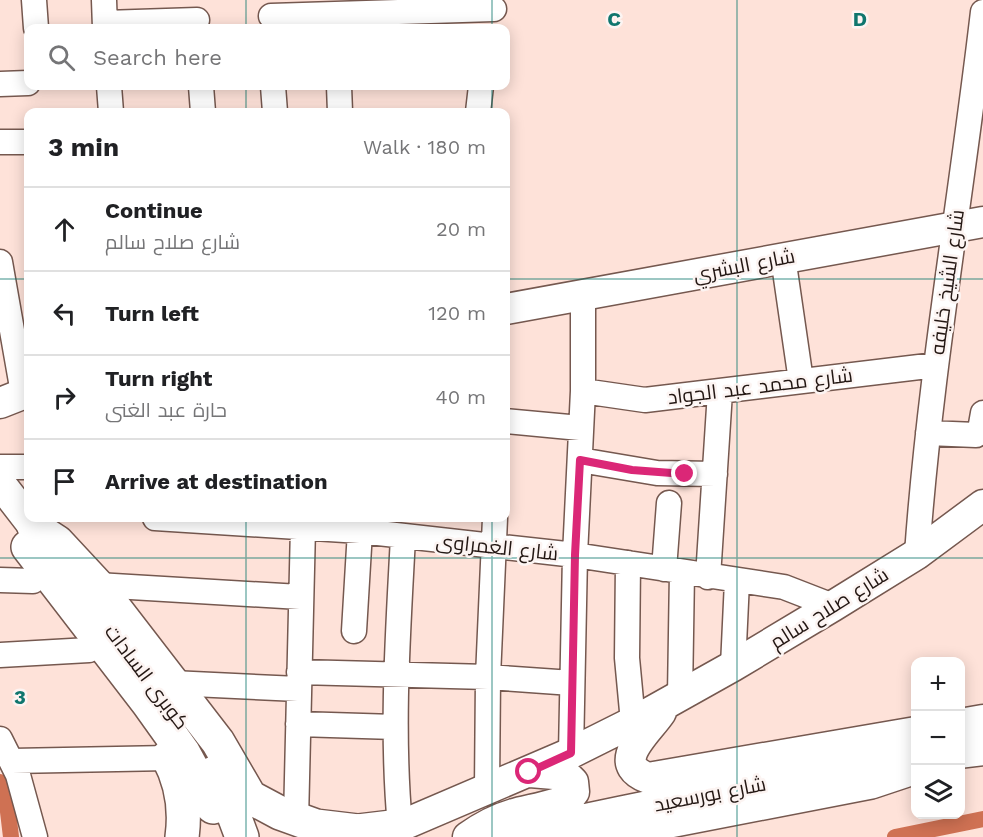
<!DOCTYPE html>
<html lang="en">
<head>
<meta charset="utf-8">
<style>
	body { margin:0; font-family:"Work Sans",Cairo,sans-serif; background:#f2f2f2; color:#202124 }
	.controls { position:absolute; right:18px; bottom:18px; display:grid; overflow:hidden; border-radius:12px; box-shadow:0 3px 15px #0003 }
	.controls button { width:54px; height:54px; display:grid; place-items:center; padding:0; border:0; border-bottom:2px solid #e0e0e0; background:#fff; color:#202124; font:30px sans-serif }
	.stop { position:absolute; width:18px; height:18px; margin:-14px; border:4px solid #db2777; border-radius:50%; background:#fff }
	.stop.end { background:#db2777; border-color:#fff; box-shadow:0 2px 6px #0008 }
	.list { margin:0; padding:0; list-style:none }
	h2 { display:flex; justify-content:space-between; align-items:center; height:78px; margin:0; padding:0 24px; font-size:26px }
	h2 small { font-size:20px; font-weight:400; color:#757577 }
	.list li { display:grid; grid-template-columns:39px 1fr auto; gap:18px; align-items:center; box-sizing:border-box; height:84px; padding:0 24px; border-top:2px solid #e0e0e0 }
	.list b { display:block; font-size:22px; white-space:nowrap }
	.list p { margin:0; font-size:20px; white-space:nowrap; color:#757577 }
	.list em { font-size:20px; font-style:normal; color:#757577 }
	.icon { flex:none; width:33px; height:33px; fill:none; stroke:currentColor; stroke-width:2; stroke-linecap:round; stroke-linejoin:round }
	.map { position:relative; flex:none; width:983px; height:837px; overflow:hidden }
	.search { position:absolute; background:#fff; box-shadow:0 3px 15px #0003; left:24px; top:24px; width:486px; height:66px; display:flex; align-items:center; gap:15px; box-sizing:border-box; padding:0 21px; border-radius:12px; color:#757577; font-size:22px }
	.panel { position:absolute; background:#fff; box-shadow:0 3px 15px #0003; left:24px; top:108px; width:486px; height:414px; border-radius:12px }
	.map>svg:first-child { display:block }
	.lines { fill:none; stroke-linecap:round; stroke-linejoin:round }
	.canal { stroke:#cf7153; stroke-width:16 }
	.minor-casing { stroke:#75584f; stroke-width:27 }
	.major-casing { stroke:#75584f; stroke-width:33 }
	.highway-casing { stroke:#75584f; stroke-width:36 }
	.minor { stroke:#fff; stroke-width:24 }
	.major { stroke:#fff; stroke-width:30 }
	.highway { stroke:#fff; stroke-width:33 }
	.route { stroke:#db2777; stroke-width:8 }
	.grid { fill:none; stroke:#0f766e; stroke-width:1.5; stroke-opacity:0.55 }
	.labels { text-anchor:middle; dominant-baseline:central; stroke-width:5; stroke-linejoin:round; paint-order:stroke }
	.street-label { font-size:20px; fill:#231713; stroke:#fcf4f2 }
	.grid-label { font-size:20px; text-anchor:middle; font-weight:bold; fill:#0f766e; stroke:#fcf4f2; stroke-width:5; stroke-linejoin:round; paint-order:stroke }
</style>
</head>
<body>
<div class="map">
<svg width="983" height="837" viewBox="0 0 983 837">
	<rect width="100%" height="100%" fill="#fee2d9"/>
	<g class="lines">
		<!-- canal -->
		<path class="canal" d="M0 782 6 795 11 837
			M895 837 983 819"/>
		<!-- minor casing -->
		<g class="minor-casing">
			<path id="minor" d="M34 0 36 28
				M104 0 105 28
				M271 16 494 9
				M105 23 197 20
				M0 84 28 83
				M109 86 111 112
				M201 86 203 112
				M273 86 275 112
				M339 86 340 112
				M478 112 481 86
				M0 142H28
				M783 257 801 381
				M0 262 23 393
				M583 391 645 400 936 365
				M506 421 580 428
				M928 433 976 435 980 430 983 413
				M580 460 657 473 715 474
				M0 467H28
				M155 518 360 531 575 555 784 587 833 606
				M917 554C930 372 962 193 983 12
				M628 563 627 658 633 722
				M664 569 669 503
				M708 577 720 392
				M0 580 33 581
				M97 585 300 597
				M354 631 360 531
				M0 655 89 650
				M733 666 737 581
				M299 672 488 677 572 683
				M172 683 298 689
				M680 695 682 572
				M298 724 395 727
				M0 739 18 775 35 837
				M571 753 575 555 583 391V296
				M12 761 169 758
				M487 789 488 677 495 518
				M296 820 303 527
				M400 826C391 729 398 633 403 537"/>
		</g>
		<!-- major casing -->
		<g class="major-casing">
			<path id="major" d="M506 309 983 222
				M0 403 28 392
				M0 483 34 527
				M661 712C648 732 608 763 648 778L916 732
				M960 724 983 720
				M960 753 983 750
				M377 836 571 753 633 722 733 666 833 606 917 554 983 505
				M468 837C482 827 497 819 514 814 529 809 567 805 574 792L573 782 566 775 530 772
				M506 837C586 818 666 802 747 787 801 777 855 767 909 760"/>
		</g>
		<!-- highway casing -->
		<g class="highway-casing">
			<path id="highway" d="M34 527 57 542 97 585 218 742 250 797 280 813 316 826 358 831 400 826
				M28 547 148 703 183 752 213 807
				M168 757C182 783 186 808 182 837
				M214 773 227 797 242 837
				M587 837 871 782 916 767"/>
		</g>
		<!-- minor -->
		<use href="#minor" class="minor"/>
		<!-- major -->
		<use href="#major" class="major"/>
		<!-- highway -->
		<use href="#highway" class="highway"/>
	</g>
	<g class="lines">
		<!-- route -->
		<path class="route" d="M529 772 571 753 575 555 580 460 632 470 685 474"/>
	</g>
	<!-- grid -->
	<path class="grid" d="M246 0V28M492 0V28M737 0V837M246 86V112M492 86V112M0 279H28M506 279H983M246 518V837M492 518V837M0 558H983"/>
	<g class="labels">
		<!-- street labels -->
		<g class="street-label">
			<text transform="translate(744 265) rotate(-11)">شارع البشري</text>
			<text transform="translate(947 282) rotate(-82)">شارع الشيخ خليفه</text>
			<text transform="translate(760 386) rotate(-7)">شارع محمد عبد الجواد</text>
			<text transform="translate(497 547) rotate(6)">شارع الغمراوى</text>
			<text transform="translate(829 608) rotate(-32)">شارع صلاح سالم</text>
			<text transform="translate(147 677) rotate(53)">كوبرى السادات</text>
			<text transform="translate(710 794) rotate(-11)">شارع بورسعيد</text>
		</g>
	</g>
	<g class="grid-label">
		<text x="614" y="26">C</text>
		<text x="860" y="26">D</text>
		<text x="20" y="704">3</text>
	</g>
</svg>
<div class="controls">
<button>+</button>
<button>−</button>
<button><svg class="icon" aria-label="layers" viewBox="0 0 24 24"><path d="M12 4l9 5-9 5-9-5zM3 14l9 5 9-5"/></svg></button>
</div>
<div class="stop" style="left:529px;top:772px"></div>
<div class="stop end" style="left:685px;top:474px"></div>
<div class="search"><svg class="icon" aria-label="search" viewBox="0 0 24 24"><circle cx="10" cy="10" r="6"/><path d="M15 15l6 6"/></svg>Search here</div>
<section class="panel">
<h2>3 min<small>Walk · 180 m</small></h2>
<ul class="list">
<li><svg class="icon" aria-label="ahead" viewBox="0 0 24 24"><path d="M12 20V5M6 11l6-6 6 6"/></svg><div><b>Continue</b><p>شارع صلاح سالم</p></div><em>20 m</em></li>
<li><svg class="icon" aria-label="left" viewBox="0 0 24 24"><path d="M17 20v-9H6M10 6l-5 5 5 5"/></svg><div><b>Turn left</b></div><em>120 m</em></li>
<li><svg class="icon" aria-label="right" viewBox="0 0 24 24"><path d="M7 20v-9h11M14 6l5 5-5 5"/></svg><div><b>Turn right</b><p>حارة عبد الغنى</p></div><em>40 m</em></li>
<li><svg class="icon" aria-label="arrive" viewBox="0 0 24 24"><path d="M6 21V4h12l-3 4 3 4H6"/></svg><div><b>Arrive at destination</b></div></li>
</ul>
</section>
</div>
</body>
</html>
